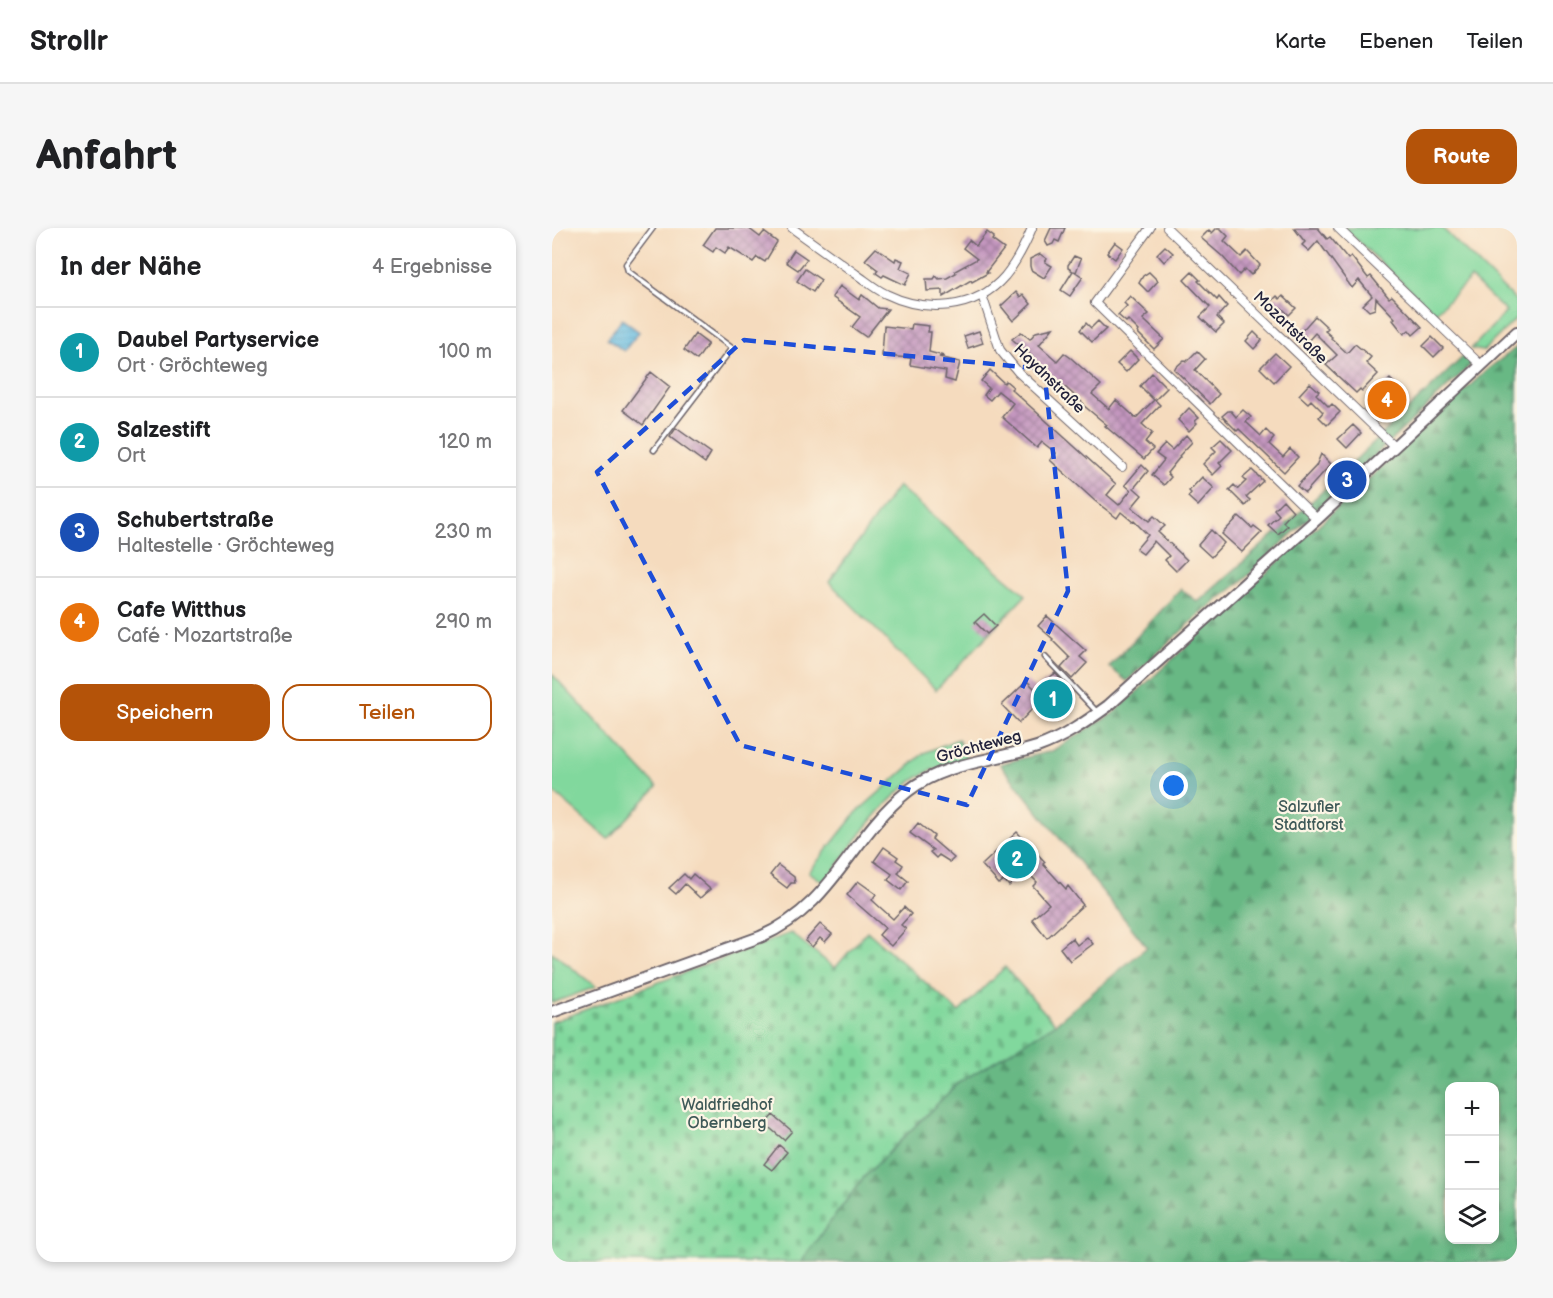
<!DOCTYPE html>
<html lang="de">
<head>
<meta charset="utf-8">
<style>
	body { margin:0; font-family:"Balsamiq Sans",sans-serif; background:#f6f6f6; color:#202124 }
	.controls { position:absolute; right:18px; bottom:18px; display:grid; overflow:hidden; border-radius:12px; box-shadow:0 3px 9px #0003 }
	.controls button { width:54px; height:54px; display:grid; place-items:center; padding:0; border:0; border-bottom:2px solid #e0e0e0; background:#fff; color:#202124; font:30px sans-serif }
	.you { position:absolute; left:622px; top:558px; width:21px; height:21px; margin:-15px; border:4px solid #fff; border-radius:50%; background:#1a73e8; box-shadow:0 0 0 9px #1a73e833 }
	.badge { display:grid; place-items:center; width:39px; height:39px; border-radius:50%; background:#b45309; color:#fff; font-size:20px; font-weight:700 }
	.pin { position:absolute; translate:-50% -50%; border:3px solid #fff; box-shadow:0 2px 6px #0006 }
	.list { margin:0; padding:0; list-style:none }
	h2 { display:flex; justify-content:space-between; align-items:center; height:78px; margin:0; padding:0 24px; font-size:26px }
	h2 small { font-size:20px; font-weight:400; color:#757577 }
	.list li { display:grid; grid-template-columns:39px 1fr auto; gap:18px; align-items:center; box-sizing:border-box; height:90px; padding:0 24px; border-top:2px solid #e0e0e0 }
	.list b { display:block; font-size:22px; white-space:nowrap }
	.list p { margin:0; font-size:20px; white-space:nowrap; color:#757577 }
	.list em { font-size:20px; font-style:normal; color:#757577 }
	.actions { display:flex; gap:12px; padding:18px 24px }
	.actions a { flex:1; padding:14px 0; border:2px solid #b45309; border-radius:18px; text-align:center; font-size:21px; color:#b45309 }
	.actions .main { background:#b45309; color:#fff }
	.icon { flex:none; width:33px; height:33px; fill:none; stroke:currentColor; stroke-width:2; stroke-linecap:round; stroke-linejoin:round }
	.map { position:relative; flex:none; width:965px; height:1034px; overflow:hidden; border-radius:18px }
	header { display:flex; align-items:center; gap:36px; box-sizing:border-box; height:84px; padding:0 30px; background:#fff; border-bottom:2px solid #e0e0e0 }
	header strong { font-size:28px }
	nav { display:flex; gap:33px; margin-inline-start:auto; font-size:21px }
	.intro { display:flex; align-items:center; justify-content:space-between; box-sizing:border-box; height:144px; padding:0 36px }
	h1 { margin:0; font-size:42px }
	.button { padding:15px 27px; border-radius:18px; background:#b45309; color:#fff; font-size:21px; font-weight:700 }
	main { display:flex; gap:36px; padding:0 36px }
	aside { flex:1; background:#fff; border-radius:18px; box-shadow:0 3px 9px #0003 }
	.map>svg:first-child { display:block }
	.green { fill:#81d89d; stroke:#527d6c; stroke-width:1.5 }
	.forest { fill:url(#forest-firs); stroke:#456d60; stroke-width:1.5; fill-rule:evenodd }
	.cemetery { fill:url(#cemetery-stones); stroke:#527d6c; stroke-width:1.5 }
	.water { fill:url(#water-rules); stroke:#446f8e; stroke-width:1.5 }
	.building { fill:url(#building-cross-hatch) }
	.lines { fill:none; stroke-linecap:round; stroke-linejoin:round }
	.service-casing { stroke:#6c6369; stroke-width:7 }
	.minor-casing { stroke:#6c6369; stroke-width:10 }
	.tertiary-casing { stroke:#6c6369; stroke-width:14 }
	.service { stroke:#fff; stroke-width:4 }
	.minor { stroke:#fff; stroke-width:8 }
	.tertiary { stroke:#fff; stroke-width:10 }
	.marked { fill:none; stroke:#1d4ed8; stroke-width:4.5; stroke-dasharray:12 8; stroke-linejoin:round }
	.labels { text-anchor:middle; dominant-baseline:central; stroke-width:4.5; stroke-linejoin:round; paint-order:stroke }
	.street-label { font-size:16px; fill:#22223b; stroke:#fcf5e5 }
	.park-label { font-size:16px; fill:#3e5958; stroke:#fcf5e5 }
</style>
</head>
<body>
<header>
<strong>Strollr</strong>
<nav><a>Karte</a><a>Ebenen</a><a>Teilen</a></nav>
</header>
<div class="intro"><h1>Anfahrt</h1><a class="button">Route</a></div>
<main>
<aside>
<h2>In der Nähe<small>4 Ergebnisse</small></h2>
<ul class="list">
<li><span class="badge" style="background:#0f9aa8">1</span><div><b>Daubel Partyservice</b><p>Ort · Gröchteweg</p></div><em>100 m</em></li>
<li><span class="badge" style="background:#0f9aa8">2</span><div><b>Salzestift</b><p>Ort</p></div><em>120 m</em></li>
<li><span class="badge" style="background:#1a4fb4">3</span><div><b>Schubertstraße</b><p>Haltestelle · Gröchteweg</p></div><em>230 m</em></li>
<li><span class="badge" style="background:#e8710a">4</span><div><b>Cafe Witthus</b><p>Café · Mozartstraße</p></div><em>290 m</em></li>
</ul>
<div class="actions"><a class="main">Speichern</a><a>Teilen</a></div>
</aside>
<div class="map">
<svg width="965" height="1034" viewBox="0 0 965 1034">
	<defs>
		<pattern id="forest-firs" width="22" height="20" patternUnits="userSpaceOnUse" patternTransform="scale(1.5)"><rect width="22" height="20" fill="#68b884"/><path d="M5 1l3.5 6h-7zM16 11l3.5 6h-7z" fill="#55956d"/></pattern>
		<pattern id="cemetery-stones" width="16" height="16" patternUnits="userSpaceOnUse" patternTransform="scale(1.5)"><rect width="16" height="16" fill="#81d89d"/><path d="M2 7V4a2 2 0 0 1 4 0v3zM10 15v-3a2 2 0 0 1 4 0v3z" fill="#6fb988"/></pattern>
		<pattern id="water-rules" width="6" height="5" patternUnits="userSpaceOnUse" patternTransform="scale(1.5)"><rect width="6" height="5" fill="#65bce2"/><path d="M0 2.5h6" fill="none" stroke="#57a1c3"/></pattern>
		<pattern id="building-cross-hatch" width="8" height="8" patternUnits="userSpaceOnUse" patternTransform="scale(1.5)"><rect width="8" height="8" fill="#c497bf"/><path d="M0 0l8 8M0 8l8-8" fill="none" stroke="#9f7b9c"/></pattern>
	</defs>
	<rect width="100%" height="100%" fill="#fcf5e5"/>
	<filter id="ink" filterUnits="userSpaceOnUse"><feTurbulence type="fractalNoise" baseFrequency=".0167" numOctaves="2"/><feDisplacementMap in="SourceGraphic" scale="12" xChannelSelector="R" yChannelSelector="G"/><feConvolveMatrix kernelMatrix="1 2 1 2 8 2 1 2 1" color-interpolation-filters="sRGB"/></filter>
	<filter id="wash" filterUnits="userSpaceOnUse"><feTurbulence type="fractalNoise" baseFrequency=".008" numOctaves="4" result="noise"/><feDisplacementMap in="SourceGraphic" scale="24" xChannelSelector="R" yChannelSelector="G"/><feGaussianBlur stdDeviation="1.35" result="paint"/><feColorMatrix in="noise" values="0 0 0 0 0 0 0 0 0 0 0 0 0 0 0 0 0 1.4 0 .05"/><feComposite in="paint" operator="in"/></filter>
	<g filter="url(#wash)">
		<rect width="100%" height="100%" fill="#f5dbbe"/>
		<!-- green -->
		<path class="green" d="M792 0H890L965 74V90L931 123 919 121 954 84 919 50 883 85Z
			M346 258 474 367 384 462 277 354Z
			M0 446 105 559 56 611 0 563Z
			M406 511 416 533C405 536 391 538 380 542 338 559 299 619 273 655L257 644 304 585 372 525Z
			M0 724 44 759 0 775Z"/>
		<!-- forest -->
		<path class="forest" d="M965 119V1034H250L255 1025 311 950 406 855 503 796 595 719 448 536 500 523 562 485 936 141ZM897 858H942V1012H897Z
			M913 127 921 135 689 354 648 386 575 453 557 439 629 361 646 374 758 275Z"/>
		<!-- cemetery -->
		<path class="cemetery" d="M315 703 407 784 453 739 503 796 406 855 311 950 255 1025 250 1034H0V794L239 705 283 740Z"/>
		<!-- water -->
		<path class="water" d="M70 91 87 104 72 123 55 111Z"/>
		<g id="blocks">
			<!-- building -->
			<path class="building" d="M163 0H196L208 9 212 4 225 14 213 34 205 29 201 34 177 19 173 25 164 19 161 24 151 17Z
				M499 0H513L507 14 503 12 501 16 496 18 493 13Z
				M665 0H668L676 8 672 13 689 29 695 23 708 37 699 47 693 41 687 47 670 28 649 10 657 2 660 5Z
				M742 0H766L775 11 778 9 796 31 799 28 816 50 819 48 837 70 840 68 870 99 861 107 857 102 852 106 841 92 843 90 824 70 823 81 817 83 811 77 820 68 807 52 800 60 766 13 757 23 750 17 753 14Z
				M435 4 442 9 440 12 452 21 434 44 436 45 420 54 419 52 391 69V62L375 63 374 51H382L384 48 387 51 395 50 404 45 403 43 425 31 411 20 417 12 424 18Z
				M563 14 571 20 563 31 555 25Z
				M613 18 621 25 612 34 605 26Z
				M324 20 343 33 344 30 351 33 348 40 359 45 353 57 332 47 330 49 324 45 326 42 313 32Z
				M242 22 255 31 246 42 234 34Z
				M488 26 495 31 493 34 500 38 492 50 479 42 478 38V31Z
				M522 28 529 31 524 44 522 43 531 49 518 68 509 62 521 43 516 40V37Z
				M253 41 269 52 261 64 245 53Z
				M597 44 606 53 596 64 587 55 591 48Z
				M640 44 648 52 646 53 665 72 667 69 675 78 665 89 672 96 664 104 648 89 658 79 632 52Z
				M288 58 307 72 310 67 326 80 336 81 314 109 300 99 308 89 280 69Z
				M464 64 468 69 471 66 479 76 461 93 449 78Z
				M578 68 597 86 591 91 612 111 602 121 586 105 587 103 576 92 574 94 566 87 575 78 572 75Z
				M725 68 728 71 731 68 744 80 737 87 730 80 725 85 717 76Z
				M763 88 776 100 773 103 780 109 779 110 795 125 803 116 819 129 814 135 826 146 810 163 808 161 804 165 774 137 785 127 763 105 755 114 747 106Z
				M546 93 554 101 540 114 528 102 534 95 539 100Z
				M360 96 377 98 376 104H379L377 124 392 128 387 129 408 134 403 154 393 151 394 143 358 137 359 130 330 128 332 98 359 101Z
				M501 100 487 117 505 133 512 125 519 130 549 157 540 166 557 181 564 172 584 190 602 172 588 158 600 145 615 160 603 172 608 177 590 196 600 205 593 214 601 221 592 231 553 198 555 197 531 177 532 176 502 149 479 131 481 129 460 111 469 104 478 111 484 104Z
				M427 103 431 115 416 120 412 108Z
				M702 104 710 112 702 121 694 113Z
				M143 106 156 116 145 132 132 122Z
				M880 109 891 120 882 129 871 118Z
				M578 123 586 131 574 144 565 136Z
				M645 123 653 131 643 142 667 166 658 176 622 141 632 132 634 134Z
				M723 125 737 138 722 154 708 140Z
				M438 142 452 155 454 153 461 159 459 161 564 256 555 267 567 277 579 262 573 257 583 245 590 237 596 243 582 260 590 267 580 279 597 293 602 288 613 298 606 304 635 332 624 343 613 332 617 328 602 313 591 326 584 321 596 307 582 293 581 294 569 284 565 290 543 273 498 232 504 225 490 214 485 220 450 189 461 175 446 163 438 172 432 167 437 160 429 153Z
				M99 144 118 159 91 197 71 182Z
				M838 151 852 164 828 188 819 180 828 171 826 169 834 161 831 158Z
				M758 155 767 163 764 166 777 179 780 176 788 184 775 197 767 189 771 184 759 172 756 175 747 167Z
				M637 180 647 190 643 193 645 195 637 203 626 192Z
				M691 182 699 189 694 194 709 208 714 202 722 210 717 216 731 229 738 221 746 229 732 244 687 201 685 203 670 188 676 183H679L684 189Z
				M801 197 809 205 795 220 786 211Z
				M124 200 159 225 153 235 118 209Z
				M634 207 640 214 627 228 628 229 615 245 619 249 612 257 600 247 612 232 604 226 613 216 620 222Z
				M669 211 680 222 667 235 670 238 661 247 651 236 664 223 660 219Z
				M769 226 779 236 753 265 745 258 764 238Z
				M700 242 711 253 694 269 698 272 693 278 677 262 682 257 686 261 694 253 691 250Z
				M650 249 662 260 646 278 636 269 639 265 637 263Z
				M731 272 741 283 731 294 735 298 726 306 716 297 727 287 722 281Z
				M687 288 700 300 702 298 710 304 690 324 670 306Z
				M659 302 672 315 659 329 646 317Z
				M432 386 444 398 435 406 423 394Z
				M495 388 534 423 528 429 535 435 520 451 509 440 518 430 500 412 501 411 486 398Z
				M503 445 514 457 512 459 518 465 494 487 485 476 467 495 450 477 475 453 484 462Z
				M366 595 382 608 380 611 402 630 398 634 387 627 384 630 378 624 381 622 358 605Z
				M465 604 493 634 491 636 514 661 516 658 531 677 495 710 480 691 497 676 481 658 485 654 474 643 457 658 452 652 447 656 430 637Z
				M332 619 346 629 344 632 351 637 346 645 356 653 349 662 336 652 340 646 322 633Z
				M226 637 242 649 243 655H239L235 660 218 647Z
				M132 646 137 651 141 646 158 661 148 670 133 656 124 666 117 660Z
				M306 653 324 666 320 672 341 691 352 679 359 686 349 697 354 701 339 718 327 707 333 700 295 667Z
				M268 696 280 706 273 714 268 710 260 719 253 713Z
				M535 709 541 716 518 733 508 720 520 710 525 717Z
				M221 887 240 903 232 912 213 896Z
				M227 917 235 924 220 942 212 936Z"/>
		</g>
	</g>
	<g filter="url(#ink)">
		<use href="#blocks" fill-opacity="0" stroke="#6c6369" stroke-width="1.5"/>
		<g class="lines">
			<!-- service casing -->
			<g class="service-casing">
				<path id="service" d="M101 0 74 36 76 43 180 120 102 222
					M493 429 546 485"/>
			</g>
			<!-- minor casing -->
			<g class="minor-casing">
				<path id="minor" d="M240 0C261 15 282 30 304 46 313 52 323 61 334 66 373 85 423 83 453 48 465 33 473 17 480 0
					M598 0 543 75 765 291
					M615 0 843 219
					M786 0 929 137
					M430 67 448 122 466 144 570 239"/>
			</g>
			<!-- tertiary casing -->
			<g class="tertiary-casing">
				<path id="tertiary" d="M0 784 208 709C282 677 298 609 356 563 393 534 442 533 485 519 511 510 534 494 556 478L765 291 965 104"/>
			</g>
			<!-- service -->
			<use href="#service" class="service"/>
			<!-- minor -->
			<use href="#minor" class="minor"/>
			<!-- tertiary -->
			<use href="#tertiary" class="tertiary"/>
		</g>
	</g>
	<!-- marked area -->
	<path class="marked" d="M192 112 492 141 516 363 415 577 188 517 45 244Z"/>
	<g class="labels">
		<!-- street labels -->
		<g class="street-label">
			<text transform="translate(738 100) rotate(44)">Mozartstraße</text>
			<text transform="translate(497 151) rotate(44)">Haydnstraße</text>
			<text transform="translate(427 519) rotate(-15)">Gröchteweg</text>
		</g>
		<!-- park labels -->
		<g class="park-label">
			<text x="757" y="579">Salzufler<tspan x="757" dy="18">Stadtforst</tspan></text>
			<text x="175" y="877">Waldfriedhof<tspan x="175" dy="18">Obernberg</tspan></text>
		</g>
	</g>
</svg>
<div class="controls">
<button>+</button>
<button>−</button>
<button><svg class="icon" aria-label="layers" viewBox="0 0 24 24"><path d="M12 4l9 5-9 5-9-5zM3 14l9 5 9-5"/></svg></button>
</div>
<div class="you"></div>
<div class="pin badge" style="left:501px;top:471px;background:#0f9aa8">1</div>
<div class="pin badge" style="left:465px;top:631px;background:#0f9aa8">2</div>
<div class="pin badge" style="left:795px;top:252px;background:#1a4fb4">3</div>
<div class="pin badge" style="left:835px;top:172px;background:#e8710a">4</div>
</div>
</main>
</body>
</html>
